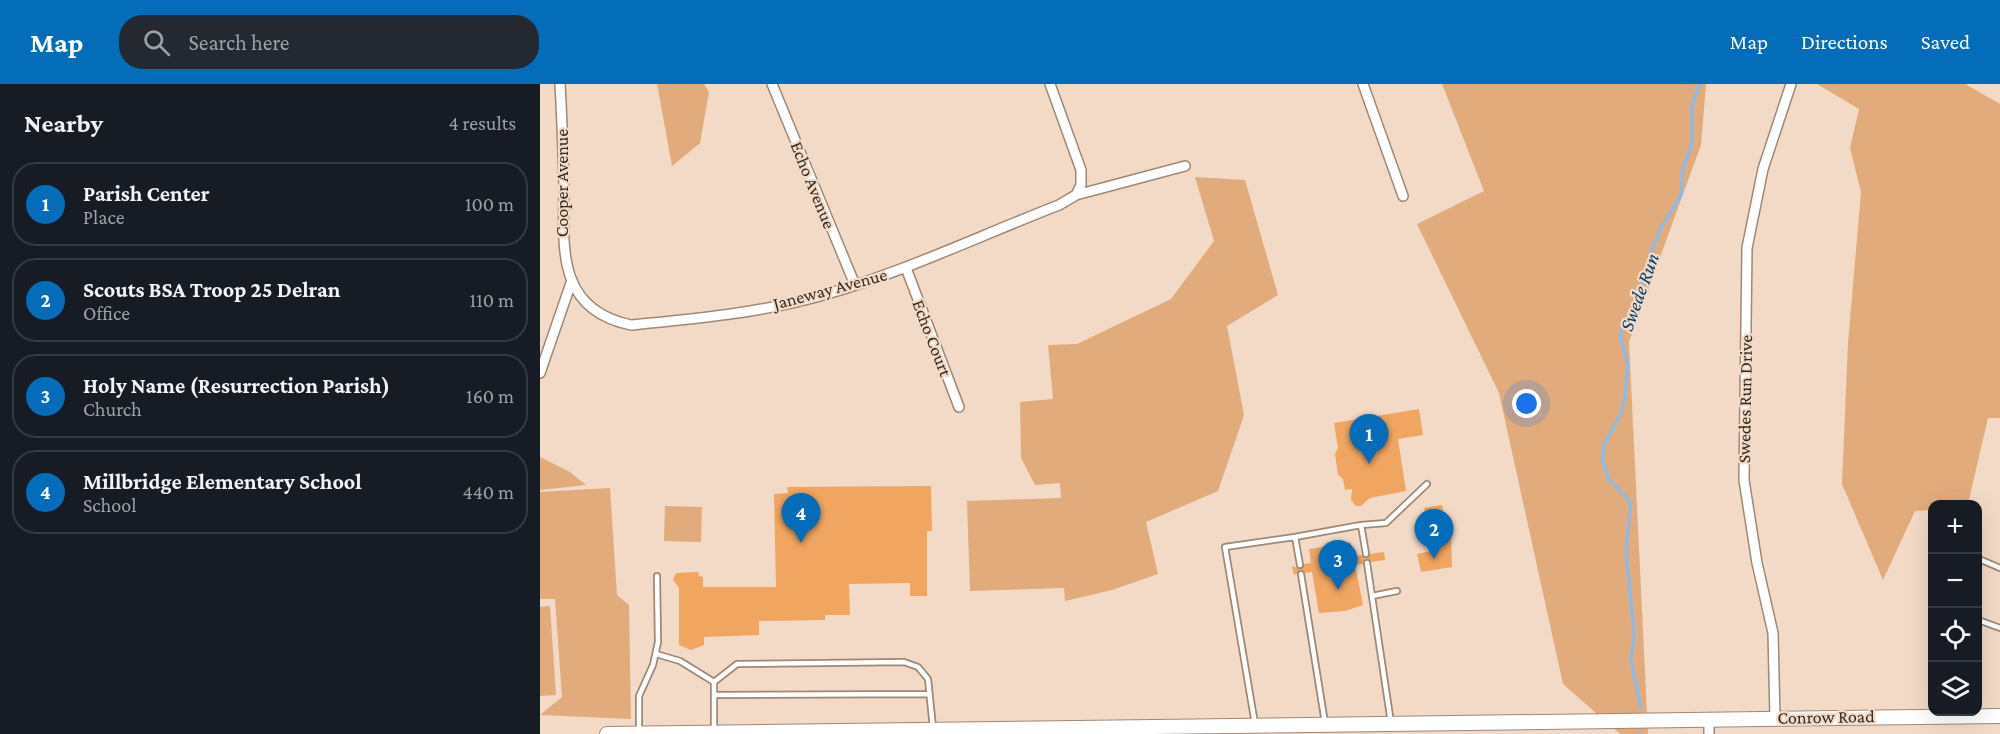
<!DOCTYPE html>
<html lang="en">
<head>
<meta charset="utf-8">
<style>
	body { margin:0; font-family:"Crimson Pro",serif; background:#242831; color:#f1f3f6 }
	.controls { position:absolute; right:18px; bottom:18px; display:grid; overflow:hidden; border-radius:12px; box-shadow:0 6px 24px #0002 }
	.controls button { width:54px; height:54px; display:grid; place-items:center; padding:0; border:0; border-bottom:2px solid #363941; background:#171b24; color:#f1f3f6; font:30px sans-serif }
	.you { position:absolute; left:987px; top:320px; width:21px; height:21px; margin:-15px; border:4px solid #fff; border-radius:50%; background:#1a73e8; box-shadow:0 0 0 9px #1a73e833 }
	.badge { display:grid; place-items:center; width:39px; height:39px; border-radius:50%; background:#036db9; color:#fff; font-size:20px; font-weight:700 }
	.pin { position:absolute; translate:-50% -50px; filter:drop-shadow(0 2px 3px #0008) }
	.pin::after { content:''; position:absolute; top:32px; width:21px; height:18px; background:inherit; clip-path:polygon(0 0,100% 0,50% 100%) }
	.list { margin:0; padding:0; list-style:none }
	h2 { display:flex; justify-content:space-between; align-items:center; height:78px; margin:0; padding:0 24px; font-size:26px }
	h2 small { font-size:20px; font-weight:400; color:#9ea1a6 }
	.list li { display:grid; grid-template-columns:39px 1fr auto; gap:18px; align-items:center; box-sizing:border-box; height:84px; margin:0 12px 12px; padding:0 12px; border:2px solid #363941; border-radius:24px }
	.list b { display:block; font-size:22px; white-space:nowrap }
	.list p { margin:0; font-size:20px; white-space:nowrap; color:#9ea1a6 }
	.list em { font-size:20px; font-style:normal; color:#9ea1a6 }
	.icon { flex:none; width:33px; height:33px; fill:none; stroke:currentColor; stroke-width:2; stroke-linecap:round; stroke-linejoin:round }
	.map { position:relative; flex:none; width:1460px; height:650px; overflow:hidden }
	header { display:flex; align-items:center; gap:36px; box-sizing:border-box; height:84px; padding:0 30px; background:#036db9; color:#fff }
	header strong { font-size:28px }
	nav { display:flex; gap:33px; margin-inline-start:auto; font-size:21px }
	.search { width:420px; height:54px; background:#242831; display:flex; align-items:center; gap:15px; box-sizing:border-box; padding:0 21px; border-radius:24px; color:#9ea1a6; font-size:22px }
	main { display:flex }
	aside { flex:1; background:#171b24 }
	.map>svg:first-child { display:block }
	.green { fill:#e1ab7c }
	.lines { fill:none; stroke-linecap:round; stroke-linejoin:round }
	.stream { stroke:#85bcf4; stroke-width:3 }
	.building { fill:#f0a560 }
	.lane-casing { stroke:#9e8876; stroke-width:8 }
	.street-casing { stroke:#9e8876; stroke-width:12 }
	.secondary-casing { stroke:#9e8876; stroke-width:16 }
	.lane { stroke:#fff; stroke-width:4.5 }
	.street { stroke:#fff; stroke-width:9 }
	.secondary { stroke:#fff; stroke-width:14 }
	.labels { text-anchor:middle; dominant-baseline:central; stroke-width:4.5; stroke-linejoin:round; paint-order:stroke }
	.street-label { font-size:18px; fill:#322922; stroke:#f2dac6 }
	.water-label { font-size:20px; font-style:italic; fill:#0c406c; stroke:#f2dac6 }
</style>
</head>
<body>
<header>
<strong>Map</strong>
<div class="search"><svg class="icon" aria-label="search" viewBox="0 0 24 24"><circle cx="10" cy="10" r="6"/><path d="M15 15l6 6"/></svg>Search here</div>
<nav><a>Map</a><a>Directions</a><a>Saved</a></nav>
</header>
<main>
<aside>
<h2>Nearby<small>4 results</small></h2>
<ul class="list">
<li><span class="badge">1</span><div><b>Parish Center</b><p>Place</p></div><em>100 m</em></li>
<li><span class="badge">2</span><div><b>Scouts BSA Troop 25 Delran</b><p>Office</p></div><em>110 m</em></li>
<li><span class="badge">3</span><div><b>Holy Name (Resurrection Parish)</b><p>Church</p></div><em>160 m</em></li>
<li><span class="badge">4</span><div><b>Millbridge Elementary School</b><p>School</p></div><em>440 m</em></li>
</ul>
</aside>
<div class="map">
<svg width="1460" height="650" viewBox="0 0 1460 650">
	<rect width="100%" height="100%" fill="#f2dac6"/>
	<!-- green -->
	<path class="green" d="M117 0H164L169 8 160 59 132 82Z
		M902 0H1166L1161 61 1089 258 1108 650H1080L1023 600 959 309 877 140 944 107Z
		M1277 0H1425L1460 20V334H1448L1428 420H1392V426L1375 427 1343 496 1302 400 1308 259 1321 108 1310 64 1319 25Z
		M655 93 705 96 738 211 687 242 704 331 678 407 606 438 618 490 572 506 525 517 524 504 430 507 427 417 521 414 520 399 495 401 481 374 480 318 513 315 508 261 537 260 631 215 674 157Z
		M0 373 30 388 46 401 0 406Z
		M70 404 77 511 89 521 91 635 0 631 22 613 15 515H0V408Z
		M125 422 162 423 161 458 124 457Z
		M10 522 16 611 0 612V523Z"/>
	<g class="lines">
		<!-- stream -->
		<path class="stream" d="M1101 624 1091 577 1094 550 1086 466 1091 418 1069 396 1062 374 1065 359 1082 328 1086 301 1088 281 1080 251 1107 192 1111 168 1121 144 1141 111 1143 84 1152 60V21L1160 0
			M1100 650V649"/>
	</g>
	<!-- building -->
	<path class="building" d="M879 325 883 351 858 355 866 407 830 414 821 422H816L811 416 812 405 805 406 803 395 798 391 795 370 798 364 794 339Z
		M391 402 392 447H387V512H370V499L309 500 310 531H285V536L219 537V551L164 553V561L151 566 139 561V504L133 496 136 489 158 488 159 492 163 493V503H236L234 410 248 409 247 403Z
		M902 421 907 450H911L912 483 881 488 877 470 891 467 884 424Z
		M811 458 813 472 822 471 826 474 830 470 844 468 845 476 831 478 826 475 823 480 815 481 823 521 805 527 779 529 772 488 765 489 761 486 754 491 752 482 760 485 764 480 771 479 769 465Z"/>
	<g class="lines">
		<!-- lane casing -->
		<g class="lane-casing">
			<path id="lane" d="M821 441 846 439 887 400
				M1438 478 1439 475 1460 484
				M827 479 851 639
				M760 481 755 453 821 441 826 470
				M761 490 785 639
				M832 512 857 507
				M1438 536 1460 544
				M116 570 140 577 174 598V647
				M174 598 197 580 364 578 378 583 388 595 393 644
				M174 611 389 610
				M715 640 685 463 755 453
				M99 647V612L113 581 118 558 117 492"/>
		</g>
		<!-- street casing -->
		<g class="street-casing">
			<path id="street" d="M20 0C22 34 23 67 24 101 24 160 14 225 91 241 154 235 219 229 280 212 362 189 439 152 519 121L536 111 645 82
				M232 0 315 201
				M510 0 541 86V101L536 111
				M823 0 863 112
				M366 184 419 323
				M0 289 32 196
				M1235 634 1233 549 1217 479 1204 396 1207 164 1223 85 1251 0
				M1169 637V650"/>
		</g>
		<!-- secondary casing -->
		<g class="secondary-casing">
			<path id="secondary" d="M67 650 1460 632"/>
		</g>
		<!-- lane -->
		<use href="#lane" class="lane"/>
		<!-- street -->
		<use href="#street" class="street"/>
		<!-- secondary -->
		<use href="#secondary" class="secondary"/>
	</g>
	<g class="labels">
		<!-- street labels -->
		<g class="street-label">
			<text transform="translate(22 99) rotate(-90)">Cooper Avenue</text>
			<text transform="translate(273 101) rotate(68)">Echo Avenue</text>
			<text transform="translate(290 205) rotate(-15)">Janeway Avenue</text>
			<text transform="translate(392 254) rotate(69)">Echo Court</text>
			<text transform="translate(1205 315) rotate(-89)">Swedes Run Drive</text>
			<text transform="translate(1286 633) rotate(-1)">Conrow Road</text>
		</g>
		<!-- water labels -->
		<g class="water-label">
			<text transform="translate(1099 208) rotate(-70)">Swede Run</text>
		</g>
	</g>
</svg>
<div class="controls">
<button>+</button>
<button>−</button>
<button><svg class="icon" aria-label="locate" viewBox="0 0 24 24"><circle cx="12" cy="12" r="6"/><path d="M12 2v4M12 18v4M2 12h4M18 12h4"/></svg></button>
<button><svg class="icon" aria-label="layers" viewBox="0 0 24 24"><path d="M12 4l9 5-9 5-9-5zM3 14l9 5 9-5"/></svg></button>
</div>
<div class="you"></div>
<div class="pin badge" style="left:829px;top:380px">1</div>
<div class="pin badge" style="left:894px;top:475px">2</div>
<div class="pin badge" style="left:798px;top:506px">3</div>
<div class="pin badge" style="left:261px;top:459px">4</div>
</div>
</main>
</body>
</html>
